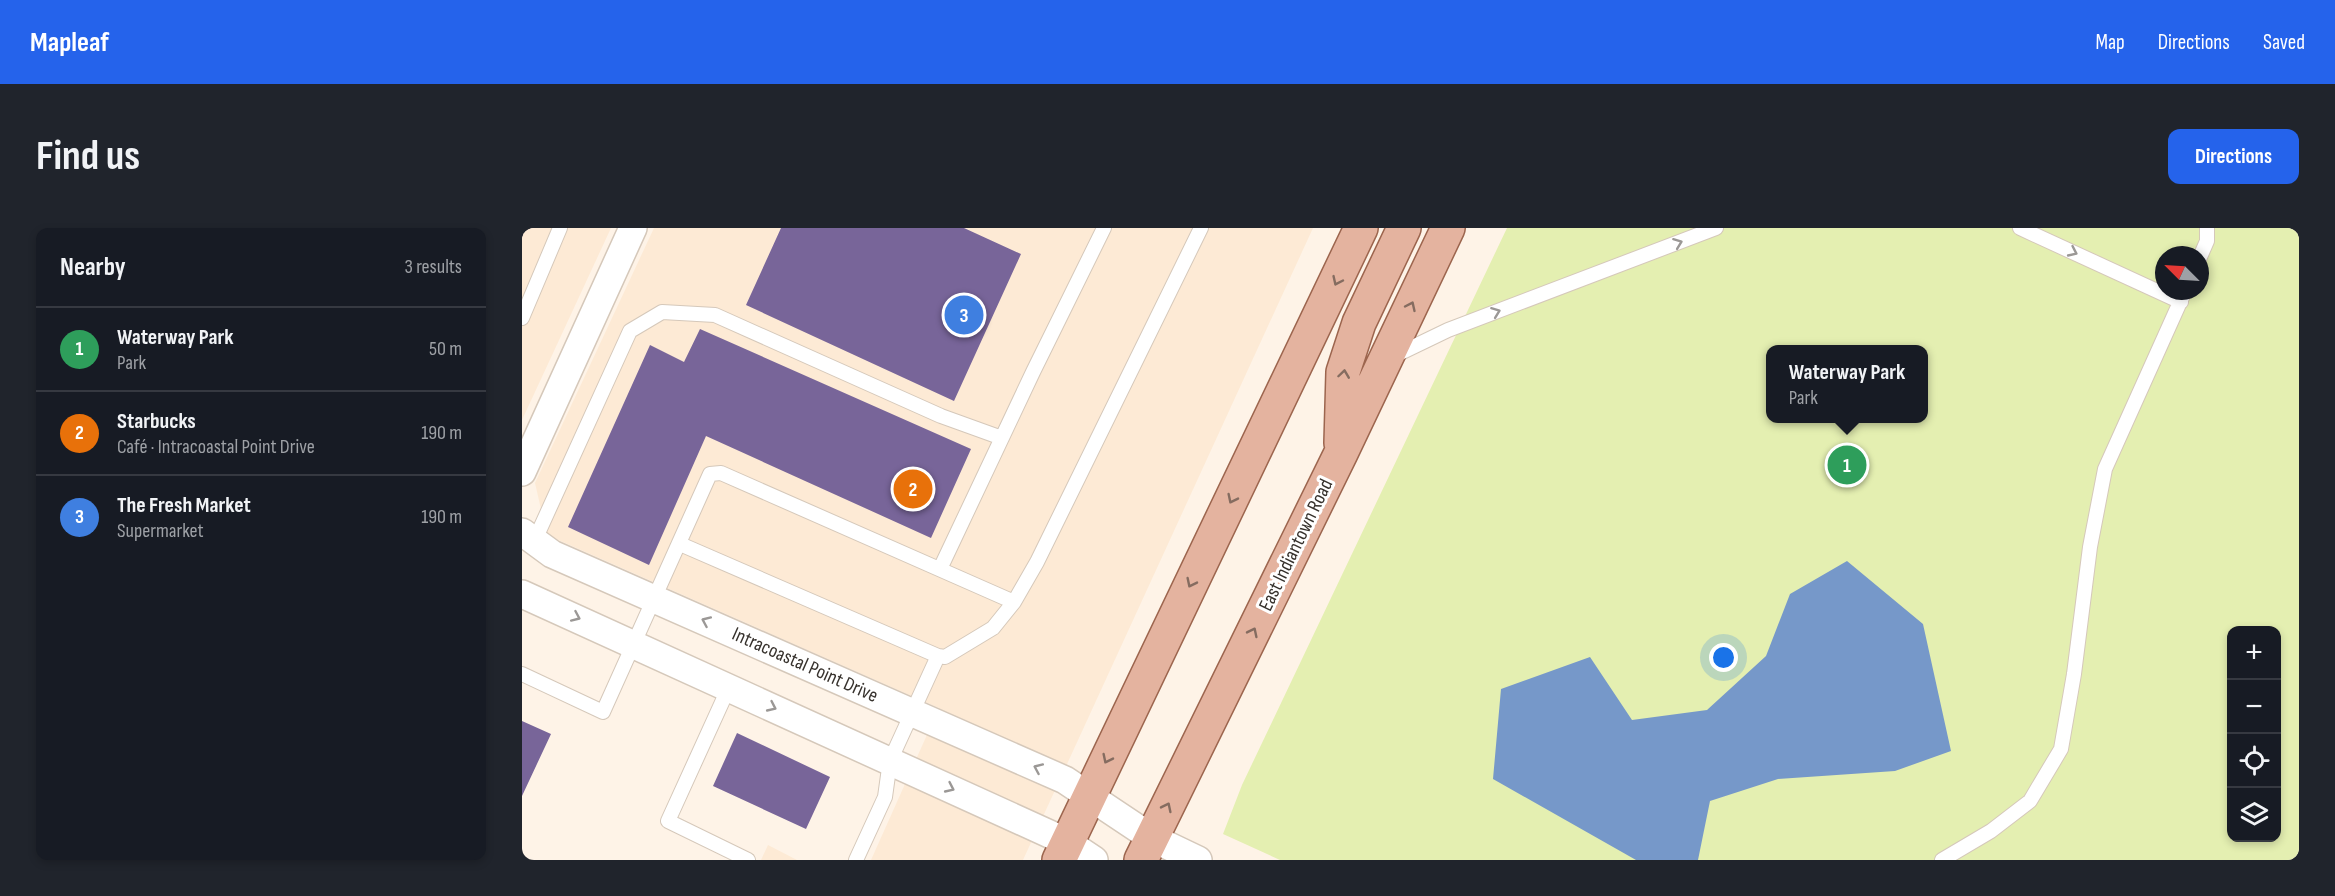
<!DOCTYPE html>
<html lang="en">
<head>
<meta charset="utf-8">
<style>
	body { margin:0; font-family:"Sofia Sans Condensed",sans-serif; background:#20242c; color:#f1f3f6 }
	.controls { position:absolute; right:18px; bottom:18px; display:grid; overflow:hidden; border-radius:12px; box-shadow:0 3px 9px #0003 }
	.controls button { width:54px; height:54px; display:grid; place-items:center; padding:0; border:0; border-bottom:2px solid #363941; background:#171b24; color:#f1f3f6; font:30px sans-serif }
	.compass { position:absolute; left:1633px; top:18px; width:54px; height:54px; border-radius:50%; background:#171b24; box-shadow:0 3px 9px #0003; rotate:294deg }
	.you { position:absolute; left:1202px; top:430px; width:21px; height:21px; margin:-15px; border:4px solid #fff; border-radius:50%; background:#1a73e8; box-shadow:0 0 0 9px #1a73e833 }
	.badge { display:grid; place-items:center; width:39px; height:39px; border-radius:50%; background:#2563eb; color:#fff; font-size:20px; font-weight:700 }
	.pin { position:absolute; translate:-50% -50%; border:3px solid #fff; box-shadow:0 2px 6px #0006 }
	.popup { position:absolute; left:1244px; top:117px; width:162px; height:78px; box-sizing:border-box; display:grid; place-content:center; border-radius:12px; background:#171b24; filter:drop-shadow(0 2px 4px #0005); font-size:20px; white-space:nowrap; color:#9ea1a6 }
	.popup b { font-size:22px; color:#f1f3f6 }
	.popup::after { content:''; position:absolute; left:50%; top:100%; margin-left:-12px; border:12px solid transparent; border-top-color:#171b24 }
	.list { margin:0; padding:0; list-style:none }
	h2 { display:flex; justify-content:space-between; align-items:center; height:78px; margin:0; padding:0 24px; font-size:26px }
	h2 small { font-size:20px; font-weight:400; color:#9ea1a6 }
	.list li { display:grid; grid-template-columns:39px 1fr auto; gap:18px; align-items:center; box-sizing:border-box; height:84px; padding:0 24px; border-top:2px solid #363941 }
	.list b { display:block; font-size:22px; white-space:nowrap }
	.list p { margin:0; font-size:20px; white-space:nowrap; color:#9ea1a6 }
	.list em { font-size:20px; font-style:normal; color:#9ea1a6 }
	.icon { flex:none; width:33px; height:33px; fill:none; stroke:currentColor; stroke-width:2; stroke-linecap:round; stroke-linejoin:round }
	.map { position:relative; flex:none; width:1777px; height:632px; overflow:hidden; border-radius:12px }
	header { display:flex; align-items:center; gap:36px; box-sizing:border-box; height:84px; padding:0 30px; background:#2563eb; color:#fff }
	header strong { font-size:28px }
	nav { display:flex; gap:33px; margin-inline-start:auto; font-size:21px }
	.intro { display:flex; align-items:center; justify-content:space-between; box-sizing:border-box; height:144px; padding:0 36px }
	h1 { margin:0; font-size:42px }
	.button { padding:15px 27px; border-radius:12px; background:#2563eb; color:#fff; font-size:21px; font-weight:700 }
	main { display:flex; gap:36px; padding:0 36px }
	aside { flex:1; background:#171b24; border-radius:12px; box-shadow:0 3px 9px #0003 }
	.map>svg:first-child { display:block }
	.built { fill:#fdead5 }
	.green { fill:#e4efb1; fill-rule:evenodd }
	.water { fill:#7698c9 }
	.building { fill:#786599 }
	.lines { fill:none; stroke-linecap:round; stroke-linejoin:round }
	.lane-casing { stroke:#d5c8ba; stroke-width:16 }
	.street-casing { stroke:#d5c8ba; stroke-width:30 }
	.primary-casing { stroke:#9c654e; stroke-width:36 }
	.lane { stroke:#fff; stroke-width:14 }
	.street { stroke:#fff; stroke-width:27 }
	.primary { stroke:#e4b39f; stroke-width:33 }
	.oneway { stroke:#9b9896 }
	.oneway2 { stroke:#856c60 }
	.labels { text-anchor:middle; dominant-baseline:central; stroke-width:6; stroke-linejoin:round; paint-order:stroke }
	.street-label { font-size:20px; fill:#37322d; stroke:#fff }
</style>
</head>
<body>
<header>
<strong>Mapleaf</strong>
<nav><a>Map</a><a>Directions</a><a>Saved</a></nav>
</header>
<div class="intro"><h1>Find us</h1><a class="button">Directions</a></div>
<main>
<aside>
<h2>Nearby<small>3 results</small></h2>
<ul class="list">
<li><span class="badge" style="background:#2e9e5b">1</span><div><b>Waterway Park</b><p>Park</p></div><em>50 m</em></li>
<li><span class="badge" style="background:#e8710a">2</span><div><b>Starbucks</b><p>Café · Intracoastal Point Drive</p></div><em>190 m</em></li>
<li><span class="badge" style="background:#3f7fe0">3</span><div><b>The Fresh Market</b><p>Supermarket</p></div><em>190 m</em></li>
</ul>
</aside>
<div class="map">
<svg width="1777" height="632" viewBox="0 0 1777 632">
	<rect width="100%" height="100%" fill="#fef3e7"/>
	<!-- built -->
	<path class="built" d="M0 0H89L0 192Z
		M132 0H791L501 632H349L417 480 25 307 13 255Z
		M246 617 275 632H239Z"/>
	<!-- green -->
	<path class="green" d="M985 0H1777V632H758L701 606 720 557ZM1642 27H1678V63H1642ZM1248 122H1402V190H1248ZM1710 403H1754V610H1710Z"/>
	<!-- water -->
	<path class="water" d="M1325 333 1401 396 1429 523 1373 543 1256 551 1188 573 1176 632H1114L971 551 979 461 1068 429 1110 492 1185 482 1244 428 1268 366Z"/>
	<!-- building -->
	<path class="building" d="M259 0H442L499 26 432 173 224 77Z
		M178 101 449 221 409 310 184 208 127 337 46 299 128 117 162 134Z
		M0 493 29 506 0 568Z
		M215 505 308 549 284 601 191 558Z"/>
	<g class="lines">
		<!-- lane casing -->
		<g class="lane-casing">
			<path id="lane" d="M1498 0 1659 74
				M1678 29 1685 13V0
				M0 90 38 0
				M870 129 926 102 1194 0
				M12 314 108 103 140 84 193 87 419 188 480 210
				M158 316 416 428 423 429 471 400 492 374 515 334 679 0
				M418 341 511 144 582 0
				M0 446 81 484 188 246 199 245 492 374
				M207 459 146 593 226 632
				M334 632 363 569 368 533 416 428
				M1420 632 1469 603 1508 573 1539 521 1552 446 1568 319 1583 241 1663 63"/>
		</g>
		<!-- street casing -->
		<g class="street-casing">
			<path id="street" d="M0 244 111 0
				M0 304 30 326 543 552 630 610 676 632
				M0 366 545 614 572 632"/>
		</g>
		<!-- primary casing -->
		<g class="primary-casing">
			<path id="primary" d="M819 215 821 144 837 95 882 0
				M537 632 839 0
				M619 632 819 225 926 0"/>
		</g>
		<!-- lane -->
		<use href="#lane" class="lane"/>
		<!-- street -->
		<use href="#street" class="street"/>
		<!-- primary -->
		<use href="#primary" class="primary"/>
	</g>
	<!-- one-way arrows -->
	<defs><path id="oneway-chevron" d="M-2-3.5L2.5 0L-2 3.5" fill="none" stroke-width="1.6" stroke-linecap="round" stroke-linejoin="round" transform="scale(1.5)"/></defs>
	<g class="oneway">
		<use href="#oneway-chevron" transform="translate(1156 15) rotate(-21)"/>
		<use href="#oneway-chevron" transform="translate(1551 24) rotate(25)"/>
		<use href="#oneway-chevron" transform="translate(974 84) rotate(-21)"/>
		<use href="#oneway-chevron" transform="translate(54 389) rotate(24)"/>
		<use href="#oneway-chevron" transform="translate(184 393) rotate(-156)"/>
		<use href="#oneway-chevron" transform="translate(250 479) rotate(25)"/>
		<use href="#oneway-chevron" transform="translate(516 540) rotate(-156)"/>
		<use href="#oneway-chevron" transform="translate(428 560) rotate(25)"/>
	</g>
	<g class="oneway2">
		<use href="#oneway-chevron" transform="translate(815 53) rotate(115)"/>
		<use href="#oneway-chevron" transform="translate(889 78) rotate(-65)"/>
		<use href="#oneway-chevron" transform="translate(822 146) rotate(-82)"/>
		<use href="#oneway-chevron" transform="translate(710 271) rotate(116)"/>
		<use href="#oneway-chevron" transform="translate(669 355) rotate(116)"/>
		<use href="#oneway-chevron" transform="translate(731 404) rotate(-64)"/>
		<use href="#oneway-chevron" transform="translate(585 531) rotate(116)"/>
		<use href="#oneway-chevron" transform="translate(645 579) rotate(-64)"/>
	</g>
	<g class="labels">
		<!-- street labels -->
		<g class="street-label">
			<text transform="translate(774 317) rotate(-64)">East Indiantown Road</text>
			<text transform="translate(283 437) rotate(24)">Intracoastal Point Drive</text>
		</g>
	</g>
</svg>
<div class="controls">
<button>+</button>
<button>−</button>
<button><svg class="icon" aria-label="locate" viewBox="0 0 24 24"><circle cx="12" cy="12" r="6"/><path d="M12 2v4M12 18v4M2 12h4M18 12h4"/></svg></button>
<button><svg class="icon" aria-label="layers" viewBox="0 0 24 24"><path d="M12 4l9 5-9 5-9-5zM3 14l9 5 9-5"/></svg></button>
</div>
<svg class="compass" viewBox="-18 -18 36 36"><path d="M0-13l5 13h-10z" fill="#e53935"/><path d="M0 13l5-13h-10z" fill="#9ea1a6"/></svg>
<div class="you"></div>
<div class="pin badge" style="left:1325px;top:237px;background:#2e9e5b">1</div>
<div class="popup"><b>Waterway Park</b>Park</div>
<div class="pin badge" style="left:391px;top:261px;background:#e8710a">2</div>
<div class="pin badge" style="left:442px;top:87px;background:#3f7fe0">3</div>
</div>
</main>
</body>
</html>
